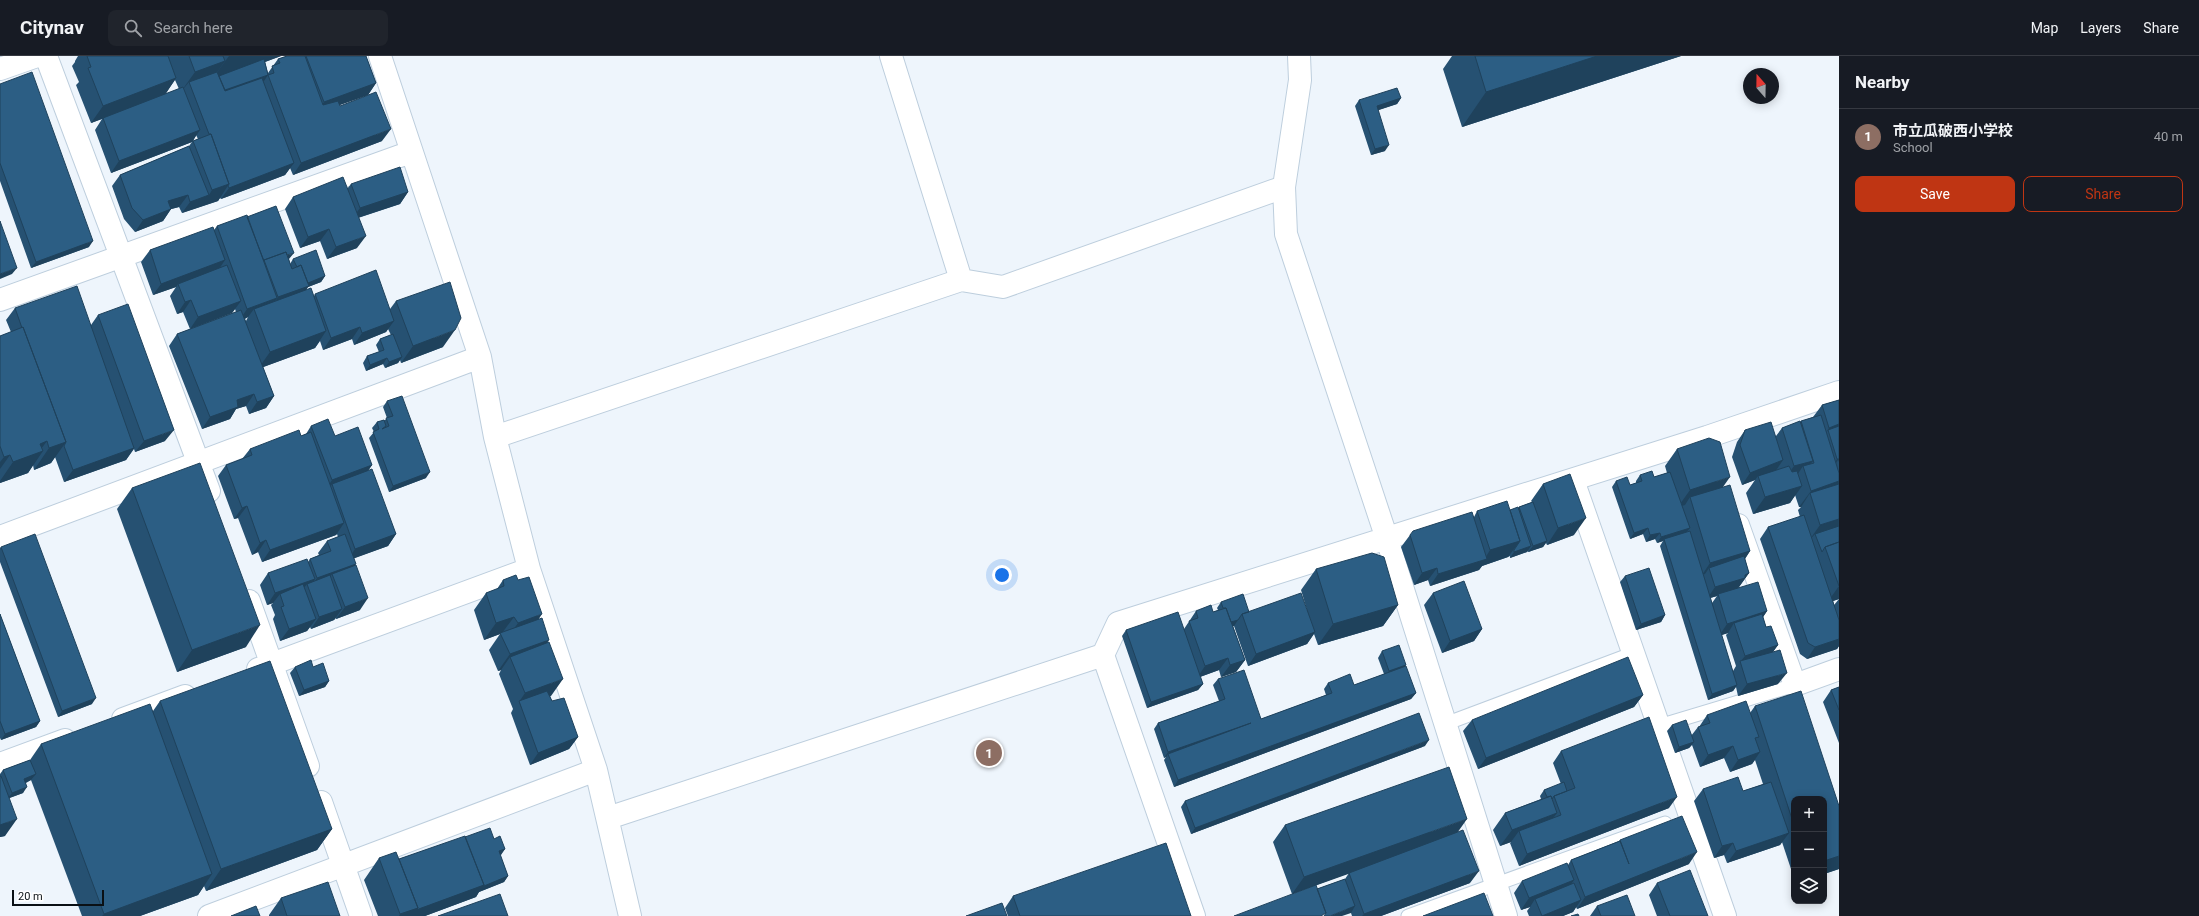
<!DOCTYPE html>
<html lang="en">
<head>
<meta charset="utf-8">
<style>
	body { margin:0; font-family:Roboto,"Noto Sans JP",sans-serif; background:#20242c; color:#f1f3f6 }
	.controls { position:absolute; right:12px; bottom:12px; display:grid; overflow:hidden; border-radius:8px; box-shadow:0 2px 10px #0003 }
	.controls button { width:36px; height:36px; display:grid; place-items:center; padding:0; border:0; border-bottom:1px solid #363941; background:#171b24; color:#f1f3f6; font:20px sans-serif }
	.compass { position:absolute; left:1743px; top:12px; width:36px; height:36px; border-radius:50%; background:#171b24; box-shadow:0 2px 10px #0003; rotate:340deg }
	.scale { position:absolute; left:12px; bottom:10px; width:92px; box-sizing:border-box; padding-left:4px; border:2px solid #0a1015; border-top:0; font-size:11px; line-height:14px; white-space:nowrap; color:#0a1015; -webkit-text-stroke:3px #fff; paint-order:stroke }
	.you { position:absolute; left:1002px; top:519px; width:14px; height:14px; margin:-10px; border:3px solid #fff; border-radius:50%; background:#1a73e8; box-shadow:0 0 0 6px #1a73e833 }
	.badge { display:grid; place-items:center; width:26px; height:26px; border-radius:50%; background:#bf3513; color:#fff; font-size:13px; font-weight:700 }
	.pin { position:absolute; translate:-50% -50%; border:2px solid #fff; box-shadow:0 1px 4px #0006 }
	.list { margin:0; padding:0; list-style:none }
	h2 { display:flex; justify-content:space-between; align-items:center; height:52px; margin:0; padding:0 16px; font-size:17px }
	h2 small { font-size:13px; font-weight:400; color:#9ea1a6 }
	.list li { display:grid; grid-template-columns:26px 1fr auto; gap:12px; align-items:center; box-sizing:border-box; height:56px; padding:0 16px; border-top:1px solid #363941 }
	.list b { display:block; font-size:15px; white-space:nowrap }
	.list p { margin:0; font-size:13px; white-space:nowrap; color:#9ea1a6 }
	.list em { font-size:13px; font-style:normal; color:#9ea1a6 }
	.actions { display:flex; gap:8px; padding:12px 16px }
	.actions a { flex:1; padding:9px 0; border:1px solid #bf3513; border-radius:8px; text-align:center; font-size:14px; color:#bf3513 }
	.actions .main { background:#bf3513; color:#fff }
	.icon { flex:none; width:22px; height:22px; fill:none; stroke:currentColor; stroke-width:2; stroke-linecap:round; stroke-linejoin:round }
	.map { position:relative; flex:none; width:1839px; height:860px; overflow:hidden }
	header { display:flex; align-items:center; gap:24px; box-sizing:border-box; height:56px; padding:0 20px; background:#171b24; border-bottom:1px solid #363941 }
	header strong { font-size:19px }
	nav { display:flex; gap:22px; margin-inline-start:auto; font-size:14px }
	.search { width:280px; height:36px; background:#20242c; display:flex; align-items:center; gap:10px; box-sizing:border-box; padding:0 14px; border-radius:8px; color:#9ea1a6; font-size:15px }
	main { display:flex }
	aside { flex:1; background:#171b24 }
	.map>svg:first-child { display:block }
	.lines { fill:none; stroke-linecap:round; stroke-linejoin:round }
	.service-casing { stroke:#bdcedd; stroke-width:15 }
	.minor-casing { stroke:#bdcedd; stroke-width:24 }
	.service { stroke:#fff; stroke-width:13 }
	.minor { stroke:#fff; stroke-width:22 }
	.wall { fill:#265172; fill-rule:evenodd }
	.shaded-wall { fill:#1f425c }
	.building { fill:#2c5e84; stroke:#1f425c }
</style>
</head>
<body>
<header>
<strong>Citynav</strong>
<div class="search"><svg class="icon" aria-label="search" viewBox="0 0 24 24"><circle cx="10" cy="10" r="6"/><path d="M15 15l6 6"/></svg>Search here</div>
<nav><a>Map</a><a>Layers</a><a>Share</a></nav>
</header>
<main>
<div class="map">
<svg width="1839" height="860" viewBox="0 0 1839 860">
	<rect width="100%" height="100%" fill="#eef5fc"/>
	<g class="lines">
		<!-- service casing -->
		<g class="service-casing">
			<path id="service" d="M1445 668 1634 597
				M1659 670 1795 629
				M1408 860 1665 767"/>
		</g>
		<!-- minor casing -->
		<g class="minor-casing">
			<path id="minor" d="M46 0 209 435
				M380 0 480 301 495 381 529 513 596 714 630 860
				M891 0 961 224
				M1299 0 1300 24 1284 131 1286 178 1387 483 1506 860
				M0 13 37 0
				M0 244 411 96
				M495 381 961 224 1003 231 1284 131
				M1573 424 1725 860
				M1738 469 1795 629 1839 613
				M0 481 480 301
				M249 545 308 710
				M1103 599 1194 860
				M258 613 529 513
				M123 663 185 640
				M0 708 65 684
				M321 746 361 860
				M608 762 1103 599 1118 567 1707 381 1839 336
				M209 860 596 714"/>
		</g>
		<!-- service -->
		<use href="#service" class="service"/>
		<!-- minor -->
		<use href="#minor" class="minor"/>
	</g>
	<!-- wall -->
	<path class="wall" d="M78 0H281L265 6 268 17 278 3 287 0H366L376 27 368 39 339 49 382 85 293 119 290 112 285 119 221 143 220 142 218 145 182 157 179 151 171 153 163 165 135 176 124 163 112 130 120 119 189 90 192 86 111 117 95 74 102 63 91 67 76 29 79 26 72 10 75 6V5ZM175 24 179 33 165 38ZM196 79 198 83 193 85Z
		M1452 0H1681L1462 71 1443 13Z
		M0 28 89 191 31 212 0 125Z
		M1401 42 1397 48 1378 54 1385 95 1371 99 1355 50 1359 44Z
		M351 128 408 136 400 148 358 162 357 192 327 203 320 185 300 192 285 153 293 141 347 133Z
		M247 161 289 203 290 208 293 203 325 220 321 226 308 231 306 234 314 240 315 238 390 253 396 245 443 291 401 307 400 304 398 307 385 312 383 308 366 315 363 307 367 300 379 296 376 289 380 283 391 279 388 273 386 276 354 289 352 283 323 294 320 285 315 292 263 311 274 340 266 352 249 358 246 350 236 353 230 363 202 373 169 290 177 278 236 256 235 253 232 257 190 273 183 256 177 258 170 240 176 231 153 239 141 206 150 194 214 174 217 170ZM248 261 246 265 245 263Z
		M15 252 91 269 98 259 165 385 135 396 134 393 126 404 64 426 55 401 51 407 34 414 33 409 28 417 0 427V280L11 276 6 264Z
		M1839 344V590L1837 593 1807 603 1800 598 1760 483 1768 471 1800 461 1798 454 1801 451H1799L1795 439 1790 447 1753 458 1746 437 1755 424 1742 429 1732 401 1737 386 1745 374 1776 380 1782 372 1813 361 1822 349ZM1839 543 1834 549 1833 545Z
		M387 345 426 422 389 436 369 382 374 376 372 372 377 366 385 364 387 362 383 351Z
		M311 370 335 380 372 409 368 415 396 478 388 490 354 502 360 554 336 563V562L334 564 311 573 310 571 307 575 280 585 273 563 275 559 271 549 273 547 267 549 260 529 268 517 308 506 310 503 319 499 318 497 327 485 338 481 337 478 336 479 262 506 258 496 252 499 238 462 234 463 218 420 226 409 242 403 250 393 301 380 306 378Z
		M1677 393 1723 431 1750 495 1745 503 1749 517 1738 532 1767 555 1763 561 1766 571 1778 589 1773 596 1778 628 1738 640 1736 631 1733 635 1708 644 1660 490 1663 485 1657 487 1655 483 1646 486 1643 478 1630 483 1612 431 1616 425 1630 429 1636 427V425L1640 419 1654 421 1667 417 1665 410ZM1717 540 1712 547 1710 542ZM1728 577 1726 579 1736 610 1733 615 1721 579Z
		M1543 428 1574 479 1547 489 1546 487 1543 491 1528 496V495L1527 496 1510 502V500L1508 501 1482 510 1479 514 1430 530 1428 524 1414 529 1401 491 1410 479 1474 461 1477 455 1510 454 1518 452 1519 451 1532 446 1531 445Z
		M132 432 246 591 177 616 117 453Z
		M1 491 92 648 58 661 0 506V492Z
		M1316 513 1398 549 1383 570 1318 589 1314 578 1307 588 1248 610 1234 570H1233L1245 604 1236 616 1221 621 1219 614 1200 621 1203 628 1198 634 1147 652 1122 580 1126 574 1184 573 1196 555 1213 556 1218 554 1217 552 1221 546 1249 556 1307 554 1301 534Z
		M1625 520 1665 559 1661 566 1636 574 1620 526Z
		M503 524H518L539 563 547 587 551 640H550L552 645 578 681 569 693 530 709 511 657 513 653 499 618 501 614 498 615 489 594 500 578 484 584 474 554 486 537 497 533Z
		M1433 537 1482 573 1474 585 1442 597 1424 549Z
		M0 558 40 665 36 671 1 684 0 682Z
		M1382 595 1406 609 1404 611 1416 637 1411 643 1174 731 1164 704 1166 701 1164 702 1154 673 1158 667 1219 645 1213 629 1218 623 1261 663 1326 639 1324 633 1328 627 1354 629 1384 618 1378 602Z
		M295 611H313L329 625 325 631 299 640 290 617Z
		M1839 631V687L1823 646 1831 634Z
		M1643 639 1634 651 1478 713 1463 675 1472 664Z
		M160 645 332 773 317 794 206 835 204 830 198 839 140 860H82L31 724 26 727 23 737 9 742 5 780 0 781V718L3 714 30 704 41 688 153 655Z
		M1755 650 1839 750V813L1824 818 1794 743V822L1782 786 1780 789 1727 807 1724 799 1714 802 1694 745 1703 733 1743 735 1763 728 1755 704 1752 708 1730 716 1724 702 1700 711 1692 689 1689 692 1675 697 1667 675 1672 669 1691 680 1698 671H1699L1707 659 1750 657Z
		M1425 690 1191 778 1181 751 1185 745Z
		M1561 695 1669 752 1519 810 1510 787 1511 786 1500 790 1493 774 1505 757 1541 743 1540 740 1544 734 1561 728 1553 707Z
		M1285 769 1457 777 1470 827 1381 860H1352L1351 857 1317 833 1345 823 1349 817 1292 838 1273 786Z
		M465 781 494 783 505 793 500 799 508 820 504 826 479 836 476 841 425 860H378L364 824 379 802 399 803Z
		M1620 784 1689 808 1577 853 1576 851 1573 856 1563 860H1529L1527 855 1530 851 1521 854 1514 837 1522 825 1568 809 1571 804 1619 785Z
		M1657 827 1708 860H1657L1649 839Z
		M1013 840 1191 860H1008L1005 852Z
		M281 842 340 860H269V859Z
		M1597 850 1635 860H1590Z"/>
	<!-- shaded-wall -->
	<path class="shaded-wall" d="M229 0H281L210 26Z
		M1597 0H1681L1462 71 1486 36Z
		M225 5 210 26H189L180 37 195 16Z
		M268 19 264 25 221 40 225 34Z
		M176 22 165 39 91 67 103 50Z
		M376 27 368 39 315 58 324 46Z
		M1401 42 1397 48 1373 56 1377 50Z
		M391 73 382 85 293 119 301 107Z
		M200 74 192 86 111 117 119 105Z
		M1389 89 1385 95 1371 99 1375 93Z
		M294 107 285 119 221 143 229 132Z
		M229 128 218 145 182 157 190 146 209 139 212 134Z
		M408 136 400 148 351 164 360 152Z
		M188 139 179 151 160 156 168 145Z
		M171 153 163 165 135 176 143 164Z
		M329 173 320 185 300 192 308 181Z
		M366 180 357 192 327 203 336 191Z
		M93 185 89 191 31 212 36 206Z
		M294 197 289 203 267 211 265 207Z
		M225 204 217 216 178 228 176 231 153 239 161 228Z
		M17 212 12 218 0 223V218Z
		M325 220 321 226 308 231 301 241 270 253 278 241 303 228Z
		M277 242 269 254 254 253 248 261 239 265 247 253Z
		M191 244 183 256 177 258 185 246Z
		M241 245 232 257 190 273 198 261Z
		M394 265 386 276 354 289 362 277Z
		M360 271 352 283 323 294 331 282Z
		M455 274 443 291 401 307 413 290Z
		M326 275 315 292 258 313 270 296Z
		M402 301 398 307 385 312 389 306Z
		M387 302 383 308 366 315 370 309Z
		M254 338 246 350 236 353 230 363 202 373 210 361 237 344Z
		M274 340 266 352 249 358 257 346Z
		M1839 368V381L1828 374 1818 388 1817 389 1829 372Z
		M174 374 165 385 135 396 144 385Z
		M47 385 38 397 43 395 28 417 0 427V425L13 406 40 388Z
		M66 386 51 407 34 414 49 392Z
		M134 392 126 404 64 426 73 414Z
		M10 399 0 413V406L4 401Z
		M1837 403H1839V406L1838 404 1828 419 1825 420Z
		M1783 404 1775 416 1758 420 1755 424 1742 429 1750 417Z
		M1813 405 1805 415 1803 410 1794 424 1782 427 1794 410Z
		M372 409 364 420 332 428 329 434 324 436 332 424Z
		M430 416 426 422 389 436 393 430Z
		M1730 421 1718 438 1690 441 1685 449 1678 451 1690 434Z
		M1839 425V428L1829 441 1810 437 1801 451H1799L1811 435Z
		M1802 430 1790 447 1753 458 1765 441Z
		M247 450 238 462 234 463 242 452Z
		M1586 462 1574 479 1547 489 1558 472Z
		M1839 463V476L1815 478 1808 486 1820 469Z
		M344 467 336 479 262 506 270 494Z
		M1648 472 1643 478 1630 483 1634 477Z
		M1690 472 1685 478 1664 483 1663 485 1657 487 1661 481Z
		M1660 477 1655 483 1646 486 1650 479Z
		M396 478 388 490 347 505 355 493Z
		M266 484 258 496 252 499 260 487Z
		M1520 485 1508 501 1482 510 1479 514 1430 530 1438 518 1484 504 1490 494Z
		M1547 485 1543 491 1528 496 1533 490Z
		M1531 490 1527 496 1510 502 1514 496Z
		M1750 495 1742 507 1709 512 1705 518 1702 519 1710 507Z
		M356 508 348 519 332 518 326 527 309 534 317 522Z
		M1437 512 1428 524 1414 529 1422 517Z
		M1749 517 1737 534 1718 538 1717 540 1707 543 1715 531Z
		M315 523 309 532 307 528 300 537 280 538 273 547 267 549 275 537Z
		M1839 530V543L1827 547Z
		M368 542 360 554 336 563 345 551Z
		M1398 549 1383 570 1318 589 1333 568Z
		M342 553 334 564 311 573 319 561Z
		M1767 555 1759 567H1734L1728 577 1719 580 1727 568Z
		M542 558 531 575 506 584 518 567Z
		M1665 559 1661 566 1636 574 1641 568Z
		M514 561 502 577H500V578L484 584 496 567Z
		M316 563 307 575 280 585 289 573Z
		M1238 564 1234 570 1225 573 1229 567Z
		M260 569 246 591 177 616 192 594Z
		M1482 573 1474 585 1442 597 1450 585Z
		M1315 576 1307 588 1248 610 1256 598Z
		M1839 583V590L1837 593 1807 603 1815 591Z
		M549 584 538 601H510L501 614 498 615 510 598Z
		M1778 589 1769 601 1740 606 1745 600Z
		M1228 602 1219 614 1197 622 1205 610Z
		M1245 604 1236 616 1221 621 1230 609Z
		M1406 609 1401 615 1385 621 1389 615Z
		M1787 617 1778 628 1738 640 1747 628Z
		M563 623 551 640 521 651 519 646 525 637Z
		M329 625 325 631 299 640 304 634Z
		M1203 628 1198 634 1147 652 1151 646Z
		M1737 629 1733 635 1708 644 1712 638Z
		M1416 637 1411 643 1174 731 1178 724Z
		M1643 639 1634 651 1478 713 1486 702Z
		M96 642 92 648 58 661 62 655Z
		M40 665 36 671 1 684 5 678Z
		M1251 667 1168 698 1166 701 1164 702 1168 696Z
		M578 681 569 693 530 709 538 697Z
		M1429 684 1425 690 1191 778 1195 772Z
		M1694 686 1689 692 1675 697 1679 691Z
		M1733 690 1724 702 1700 711 1708 699Z
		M1760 696 1752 708 1730 716 1738 704Z
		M36 718 31 724 20 729 24 723Z
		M27 731 23 737 7 743 12 737Z
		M1677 741 1669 752 1519 810 1527 798Z
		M1557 757 1545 773 1519 775 1511 786 1500 790 1512 774Z
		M17 763 5 780 0 781V769Z
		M1467 763 1455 780 1292 838 1304 821Z
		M332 773 317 794 206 835 221 813Z
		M1789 777 1780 789 1727 807 1736 795Z
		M1733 787 1724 799 1714 802 1722 790Z
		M505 793 501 799 495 801 499 795Z
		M1697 796 1689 808 1577 853 1585 841Z
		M1839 800V813L1824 818V805Z
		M1479 815 1470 827 1381 860H1362L1364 858Z
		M212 818 198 839 140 860H102L104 858Z
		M508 820 504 826 479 836 476 841 425 860H399L400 858Z
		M1574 824 1566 836 1535 843 1530 851 1521 854 1529 842Z
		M1581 844 1573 856 1563 860H1542Z
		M1355 850 1351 857 1342 860H1330Z"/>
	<!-- building -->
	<path class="building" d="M87 0H168L176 22 103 50 88 12 91 11Z
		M189 0H223L225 5 195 16Z
		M287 0H305L323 49 338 45 340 50 376 36 391 73 301 107 268 19 274 17 272 10 280 7 278 3Z
		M306 0H366L376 27 324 46Z
		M1475 0H1597L1486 36Z
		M264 3 268 19 225 34 219 20Z
		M32 16 93 185 36 206 0 107V28Z
		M217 16 225 35 262 22 294 107 229 132 228 130 229 128 211 78H209L189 26Z
		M183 31 200 74 119 105 103 62Z
		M1397 32 1401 42 1377 50 1389 89 1375 93 1359 44Z
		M211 78 229 128 212 134 193 85Z
		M189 90 209 139 190 146 188 139 168 145 171 153 143 164 132 152 120 119Z
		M400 111 408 136 360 152 351 128Z
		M343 121 366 180 336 191 329 173 308 181 293 141Z
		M276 150 294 197 287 199 286 196 264 204V205L247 161Z
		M247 159 277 242 247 253 217 170Z
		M0 165 17 212 0 218Z
		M213 171 225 204 161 228 150 194Z
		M316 194 325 220 308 227 301 209 297 211 293 203Z
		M286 196 292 213 301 209 309 230 278 241 264 204Z
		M227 209 241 245 198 261 191 244 185 246 178 228Z
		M376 214 394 265 362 277 360 271 331 282 315 238Z
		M450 226 461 262 455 274 413 290 396 245Z
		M77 230 134 392 73 414 64 390 66 386 23 271 22 272 15 252Z
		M311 232 326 275 270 296 254 253Z
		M128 248 174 374 144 385 98 259Z
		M241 254 274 340 257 346 254 338 237 344 238 351 210 361 177 278Z
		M23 271 66 386 49 392 47 385 40 388 43 395 13 406 10 399 4 401 0 390V280Z
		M393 278 402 301 389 306 387 302 370 309 367 300 384 294 380 283Z
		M402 340 430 416 393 430 373 376 379 373 377 366 384 364 386 370 382 373 389 370 386 362 393 360 387 345Z
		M1839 344V368L1829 372 1822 349Z
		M1821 359 1839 417V425L1811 435 1803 410 1814 407 1801 365Z
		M328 363 335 380 358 371 372 409 332 424 311 370Z
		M1800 365 1813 405 1794 410 1782 372Z
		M1771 366 1783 404 1750 417 1740 389 1745 374Z
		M1839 370V403H1837L1828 374Z
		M299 374 301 380 311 376 344 467 270 494 266 484 260 487 247 450 242 452 226 409 252 399 250 393Z
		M1709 382 1720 386 1730 421 1690 434 1677 393Z
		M200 407 260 569 192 594 132 432Z
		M1789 410 1792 416 1797 415 1802 430 1765 441 1758 420Z
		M372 413 396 478 355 493 332 428Z
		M1652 415 1654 421 1670 416 1690 472 1661 481 1660 477 1650 479 1648 472 1634 477 1616 425 1627 421 1630 429 1642 425 1640 419Z
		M1570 418 1586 462 1558 472 1543 428Z
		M1839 428V463L1820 469 1810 437Z
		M1730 429 1750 495 1710 507 1690 441Z
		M1507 445 1520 485 1490 494 1477 455Z
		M1533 446 1547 485 1533 490 1519 451Z
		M1518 451 1531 490 1514 496V494L1520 485 1510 454Z
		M1472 456 1487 503 1438 518 1437 512 1422 517 1410 479 1413 475Z
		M1804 459 1839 564V583L1815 591 1808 587 1768 471Z
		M1839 470V486L1825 491 1822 496 1815 478Z
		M1690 475 1737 629 1712 638 1664 483Z
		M35 478 96 642 62 655 1 491Z
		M345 478 356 508 317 522 310 503 331 495 327 485Z
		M1839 486V530L1825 491Z
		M1372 497 1384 501 1398 549 1333 568 1316 513Z
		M1744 500 1749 517 1745 519V522L1715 531 1709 512Z
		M307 503 315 523 275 537 268 517Z
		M356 509 368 542 345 551 332 518Z
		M1649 512 1665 559 1641 568 1625 520Z
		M330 519 342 553 319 561 307 528Z
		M516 519 518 524 529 521 542 558 518 567 514 561 496 567 486 537 504 530 503 524Z
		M1464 525 1482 573 1450 585 1433 537Z
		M1758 526 1767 555 1727 568 1718 538Z
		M303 528 316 563 289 573 281 551 284 550 280 538Z
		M1301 537 1315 576 1256 598 1242 558Z
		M1243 538 1249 556 1242 558 1238 564 1231 566 1226 552H1223L1221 546Z
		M1211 549 1213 556 1226 552 1245 604 1230 609 1228 602 1205 610 1189 565 1198 562 1196 555Z
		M1178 556 1203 628 1151 646 1126 574Z
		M0 558 40 665 5 678 0 665Z
		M1762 558 1766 571 1771 570 1778 589 1745 600 1734 567Z
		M542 562 549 584 510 598 500 577Z
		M549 586 563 623 525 637 510 601Z
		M1399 589 1406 609 1389 615 1382 595Z
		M1780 594 1787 617 1747 628 1740 605Z
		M1628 601 1643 639 1486 702 1472 664Z
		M311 604 313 611 323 607 329 625 304 634 295 611Z
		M270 605 332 773 221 813 160 645Z
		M1406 610 1416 637 1178 724 1168 698 1251 667 1168 696 1158 667 1225 643 1218 623 1244 614 1261 663 1332 637 1328 627 1350 618 1354 629Z
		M1839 631V654L1831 634Z
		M547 635 552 645 564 642 578 681 538 697 519 645Z
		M1801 635 1839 750V800L1824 805V743H1794V769L1755 650Z
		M1746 645 1759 681 1755 682 1760 696 1738 704 1733 690 1708 699 1698 671 1710 667 1707 659Z
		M150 648 212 818 104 858 41 688Z
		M1419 657 1429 684 1195 772 1185 745Z
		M1649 661 1677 741 1527 798 1519 775 1561 759 1554 740 1575 732 1561 695Z
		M1686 664 1694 686 1679 691 1672 669Z
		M30 704 36 718 24 723 27 731 12 737 3 714Z
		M1449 711 1467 763 1304 821 1285 769Z
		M0 720H1L17 763 0 769Z
		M1738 721 1743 735 1771 726 1789 777 1736 795 1733 787 1722 790 1703 733Z
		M1564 726 1567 735 1554 740 1552 743 1551 740 1547 741 1544 734Z
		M1551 740 1557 757 1512 774 1505 757Z
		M1682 760 1697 796 1585 841 1571 804 1620 785 1629 808 1620 784Z
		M490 772 494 783 500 780 505 793 499 795 508 820 484 830V829L465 781Z
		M1463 774 1479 815 1364 858 1349 817Z
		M465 780 484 829 416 854 418 852 399 803Z
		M1166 787 1191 860H1020L1013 840Z
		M396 796 418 852 400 858 379 802Z
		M1567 807 1574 824 1529 842 1522 825Z
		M1690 814 1708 860H1670L1657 827Z
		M1345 823 1355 850 1330 860H1324L1326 857 1317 833Z
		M328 826 340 860H287L281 842Z
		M1574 827 1581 844 1542 860 1535 843Z
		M1316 829 1326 857 1322 859V860H1234Z
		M1484 837 1493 860H1423Z
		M500 838 508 860H438Z
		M1627 839 1635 860H1601L1597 850Z
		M1002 847 1007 860H966Z
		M256 850 260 860H231Z
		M1578 858 1579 860H1571Z"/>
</svg>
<div class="controls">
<button>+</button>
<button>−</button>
<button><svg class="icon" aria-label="layers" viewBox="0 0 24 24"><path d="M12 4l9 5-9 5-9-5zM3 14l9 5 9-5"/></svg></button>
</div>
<svg class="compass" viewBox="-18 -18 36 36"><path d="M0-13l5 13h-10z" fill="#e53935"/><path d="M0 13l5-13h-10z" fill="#9ea1a6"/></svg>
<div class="scale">20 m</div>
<div class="you"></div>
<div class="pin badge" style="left:989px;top:697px;background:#8d6e63">1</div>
</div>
<aside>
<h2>Nearby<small></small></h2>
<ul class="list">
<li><span class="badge" style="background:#8d6e63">1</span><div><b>市立瓜破西小学校</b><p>School</p></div><em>40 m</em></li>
</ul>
<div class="actions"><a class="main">Save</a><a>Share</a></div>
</aside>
</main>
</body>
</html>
